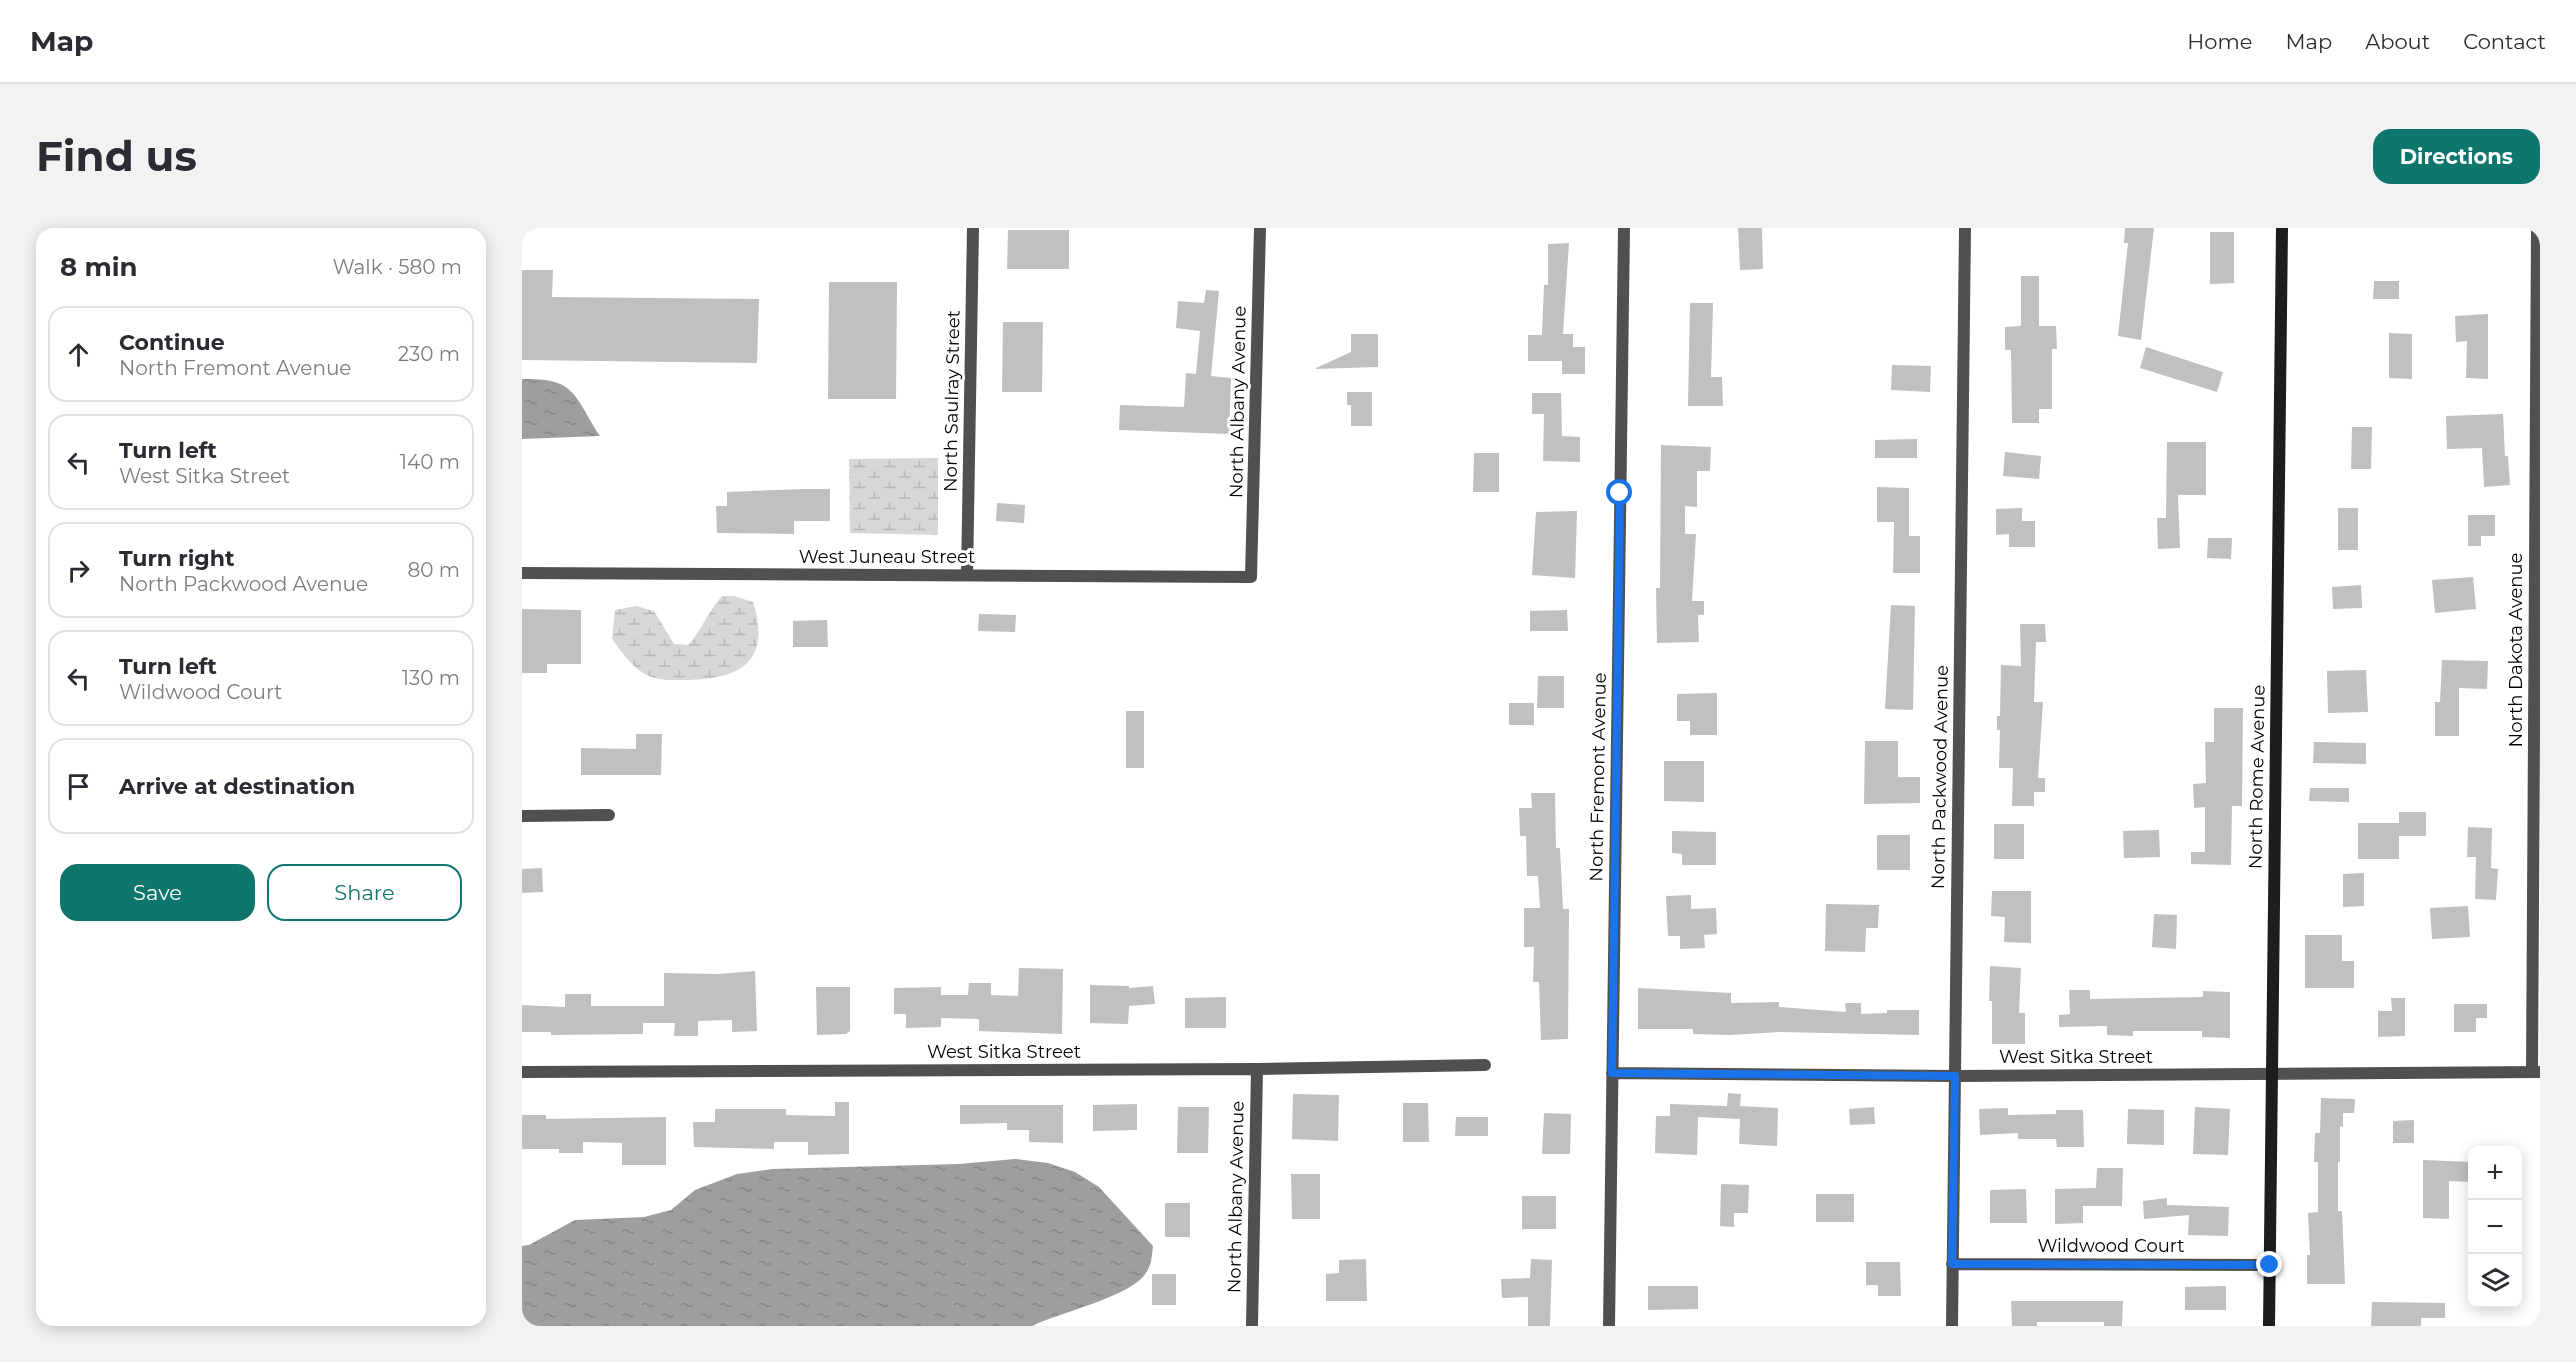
<!DOCTYPE html>
<html lang="en">
<head>
<meta charset="utf-8">
<style>
	body { margin:0; font-family:Montserrat,sans-serif; background:#f2f2f3; color:#2b2b33 }
	.controls { position:absolute; right:18px; bottom:18px; display:grid; overflow:hidden; border-radius:12px; box-shadow:0 3px 15px #0003 }
	.controls button { width:54px; height:54px; display:grid; place-items:center; padding:0; border:0; border-bottom:2px solid #e1e1e2; background:#fff; color:#2b2b33; font:30px sans-serif }
	.stop { position:absolute; width:18px; height:18px; margin:-14px; border:4px solid #1a73e8; border-radius:50%; background:#fff }
	.stop.end { background:#1a73e8; border-color:#fff; box-shadow:0 2px 6px #0008 }
	.list { margin:0; padding:0; list-style:none }
	h2 { display:flex; justify-content:space-between; align-items:center; height:78px; margin:0; padding:0 24px; font-size:26px }
	h2 small { font-size:20px; font-weight:400; color:#7c7c81 }
	.list li { display:grid; grid-template-columns:39px 1fr auto; gap:18px; align-items:center; box-sizing:border-box; height:96px; margin:0 12px 12px; padding:0 12px; border:2px solid #e1e1e2; border-radius:18px }
	.list b { display:block; font-size:22px; white-space:nowrap }
	.list p { margin:0; font-size:20px; white-space:nowrap; color:#7c7c81 }
	.list em { font-size:20px; font-style:normal; color:#7c7c81 }
	.actions { display:flex; gap:12px; padding:18px 24px }
	.actions a { flex:1; padding:14px 0; border:2px solid #0f766e; border-radius:18px; text-align:center; font-size:21px; color:#0f766e }
	.actions .main { background:#0f766e; color:#fff }
	.icon { flex:none; width:33px; height:33px; fill:none; stroke:currentColor; stroke-width:2; stroke-linecap:round; stroke-linejoin:round }
	.map { position:relative; flex:none; width:2018px; height:1098px; overflow:hidden; border-radius:18px }
	header { display:flex; align-items:center; gap:36px; box-sizing:border-box; height:84px; padding:0 30px; background:#fff; border-bottom:2px solid #e1e1e2 }
	header strong { font-size:28px }
	nav { display:flex; gap:33px; margin-inline-start:auto; font-size:21px }
	.intro { display:flex; align-items:center; justify-content:space-between; box-sizing:border-box; height:144px; padding:0 36px }
	h1 { margin:0; font-size:42px }
	.button { padding:15px 27px; border-radius:18px; background:#0f766e; color:#fff; font-size:21px; font-weight:700 }
	main { display:flex; gap:36px; padding:0 36px }
	aside { flex:1; background:#fff; border-radius:18px; box-shadow:0 3px 15px #0003 }
	.map>svg:first-child { display:block }
	.wetland { fill:url(#wetland-marsh) }
	.water { fill:url(#water-ripples) }
	.building { fill:#c0c0c0 }
	.lines { fill:none; stroke-linecap:round; stroke-linejoin:round }
	.street { stroke:#505050; stroke-width:12 }
	.secondary { stroke:#1d1d1d; stroke-width:12 }
	.route { stroke:#1a73e8; stroke-width:8 }
	.labels { text-anchor:middle; dominant-baseline:central; stroke-width:6; stroke-linejoin:round; paint-order:stroke }
	.street-label { font-size:18px; fill:#000; stroke:#fff }
</style>
</head>
<body>
<header>
<strong>Map</strong>
<nav><a>Home</a><a>Map</a><a>About</a><a>Contact</a></nav>
</header>
<div class="intro"><h1>Find us</h1><a class="button">Directions</a></div>
<main>
<aside>
<h2>8 min<small>Walk · 580 m</small></h2>
<ul class="list">
<li><svg class="icon" aria-label="ahead" viewBox="0 0 24 24"><path d="M12 20V5M6 11l6-6 6 6"/></svg><div><b>Continue</b><p>North Fremont Avenue</p></div><em>230 m</em></li>
<li><svg class="icon" aria-label="left" viewBox="0 0 24 24"><path d="M17 20v-9H6M10 6l-5 5 5 5"/></svg><div><b>Turn left</b><p>West Sitka Street</p></div><em>140 m</em></li>
<li><svg class="icon" aria-label="right" viewBox="0 0 24 24"><path d="M7 20v-9h11M14 6l5 5-5 5"/></svg><div><b>Turn right</b><p>North Packwood Avenue</p></div><em>80 m</em></li>
<li><svg class="icon" aria-label="left" viewBox="0 0 24 24"><path d="M17 20v-9H6M10 6l-5 5 5 5"/></svg><div><b>Turn left</b><p>Wildwood Court</p></div><em>130 m</em></li>
<li><svg class="icon" aria-label="arrive" viewBox="0 0 24 24"><path d="M6 21V4h12l-3 4 3 4H6"/></svg><div><b>Arrive at destination</b></div></li>
</ul>
<div class="actions"><a class="main">Save</a><a>Share</a></div>
</aside>
<div class="map">
<svg width="2018" height="1098" viewBox="0 0 2018 1098">
	<defs>
		<pattern id="wetland-marsh" width="20" height="14" patternUnits="userSpaceOnUse" patternTransform="scale(1.5)"><rect width="20" height="14" fill="#d7d7d7"/><path d="M1 5h8M5 5V1M11 12h8M15 12V8" fill="none" stroke="#b7b7b7"/></pattern>
		<pattern id="water-ripples" width="26" height="14" patternUnits="userSpaceOnUse" patternTransform="scale(1.5)"><rect width="26" height="14" fill="#9e9e9e"/><path d="M2 4q2-2 4 0t4 0M15 11q2-2 4 0t4 0" fill="none" stroke="#868686"/></pattern>
	</defs>
	<rect width="100%" height="100%" fill="#fff"/>
	<!-- wetland -->
	<path class="wetland" d="M416 230V307L328 305 327 231Z
		M200 368H212L231 374C249 432 221 451 166 452 154 452 135 453 125 447 110 440 100 424 90 411L93 382 114 378 132 383 152 416 166 417C180 402 186 383 200 368Z"/>
	<!-- water -->
	<path class="water" d="M0 151C54 150 51 166 78 208L0 211Z
		M493 931 526 935 553 944 577 959 631 1018C630 1029 629 1040 621 1049 602 1070 539 1084 510 1098H0V1018L7 1017 53 992 122 989 149 982 173 962 215 946 250 941 437 936Z"/>
	<!-- building -->
	<path class="building" d="M1216 0H1240L1241 41 1218 42Z
		M1603 0H1632L1619 112 1596 108 1606 15H1602Z
		M486 2H547V41H485Z
		M1688 4H1712V55L1688 56Z
		M1047 15 1041 106H1051V119H1063V146H1040V133H1006V107H1020L1022 57H1026V16Z
		M0 42H31L30 69 237 71 235 135 0 132Z
		M1499 48H1517V98H1534L1535 121H1530V181H1517V195H1490L1489 122H1483V99L1499 98Z
		M1852 53H1877V71H1851Z
		M307 54H375L374 171H306Z
		M684 62 697 63 689 148 709 150 707 206 597 202 598 177 662 179 664 145 674 146 678 103 654 100 656 73 682 75Z
		M1168 75H1191L1189 149H1200L1201 178H1166Z
		M1966 86V151L1944 150 1945 113 1934 114 1933 88Z
		M481 94H521L520 164H480Z
		M1867 105 1890 106V151L1867 150Z
		M829 106H856V139L792 141 829 124Z
		M1624 119 1701 144 1695 164 1618 140Z
		M1370 137 1409 138 1408 164 1369 162Z
		M825 164H850V198H829V177H825Z
		M1010 165H1039L1040 208 1058 209V234L1021 233 1022 186H1010Z
		M1981 186 1983 228H1986L1988 257 1962 259 1960 220 1925 221 1924 188Z
		M1830 199H1850L1849 241H1829Z
		M1395 211V230H1353V212Z
		M1645 214H1684V267H1656L1658 320 1636 321 1635 290H1644Z
		M1139 217 1189 219 1188 243H1175V279L1163 278V306H1174L1170 373H1182V387H1176L1177 414 1135 415 1134 360H1138Z
		M1483 224 1519 228 1517 251 1481 248Z
		M952 225H977V264H951Z
		M1355 259 1387 260V308H1398V345H1371L1372 294H1355Z
		M281 261H308V293H272V306L195 305 194 278H205V264Z
		M475 275 503 277 502 295 474 293Z
		M1500 280V293H1513V319H1487V306L1474 307V281Z
		M1816 280H1836V322H1816Z
		M1055 283 1053 350 1010 347 1014 284Z
		M1946 287H1973V308H1959V318H1946Z
		M1686 310H1710L1709 331 1685 330Z
		M1951 349 1954 381 1913 385 1910 352Z
		M1839 357 1840 380 1811 381 1810 359Z
		M1369 377 1393 378 1391 482 1363 481Z
		M0 381 59 382V436H25V445H0Z
		M1045 382 1046 403H1008V383Z
		M457 386 494 387 493 404 456 403Z
		M305 392 306 419H271V393Z
		M1498 396H1523L1524 414H1514L1512 474H1521L1516 550H1523V564H1512V578H1490L1491 540H1477L1478 502H1475V488H1478L1479 437 1499 438Z
		M1920 432 1966 433 1965 461 1937 460V508H1913V474H1918Z
		M1844 442 1846 484 1806 485 1805 443Z
		M1016 448H1042V480H1015Z
		M1195 465V507H1168V493H1155V466Z
		M987 475H1012V497H987Z
		M1692 480H1721L1720 578H1710L1709 637 1669 636V624H1683V579L1672 580 1671 556 1684 555 1683 514H1692Z
		M604 483H622V540H604Z
		M114 506H140L139 547H59V520L114 521Z
		M1343 513H1376V549H1398V575L1342 576Z
		M1792 514 1844 515V536L1791 535Z
		M1142 533H1182V574L1142 573Z
		M1788 560H1827V574L1787 573Z
		M1009 565H1033L1034 620H1038L1041 681H1047L1046 811 1019 812 1017 754H1011L1012 719H1002V680H1018L1016 648H1005L1004 608H998L997 580H1010Z
		M1877 584H1904V608H1877V631H1836V595H1877Z
		M1472 596H1502V631H1472Z
		M1946 599 1970 600 1969 640 1976 641 1974 672 1953 671 1954 629H1945Z
		M1637 602 1638 629 1602 630 1601 603Z
		M1150 603 1194 604V637H1160V626L1150 625Z
		M1355 607H1388V642H1355Z
		M20 640 21 664 0 665V641Z
		M1842 645V678L1821 679V646Z
		M1470 663H1509V715L1482 714 1483 689 1469 688Z
		M1169 667V681L1194 680 1195 706 1182 707 1183 720 1158 721V708H1146L1144 668Z
		M1304 676 1357 677 1356 700H1344L1343 724 1303 723Z
		M1946 678 1948 709 1910 711 1908 680Z
		M1632 686 1655 687 1654 721 1630 719Z
		M1783 707H1820V733H1832V760H1783Z
		M1468 738 1499 740 1497 785H1503V816H1470V773H1467Z
		M497 740 541 741 540 806 457 803V791L419 790V799L384 800V786H372V760L419 759V767H446L447 755H469V767L496 768Z
		M233 743 235 803 210 804V792L176 793V808H152L153 795H121V806L29 807V804H0V777L43 779V766H69V778H142V745L196 746Z
		M568 757 607 758V760L631 758 633 776 607 778 606 796 568 795Z
		M294 759H328V803L324 806 295 807Z
		M1116 760 1209 765V775L1257 774V779L1324 784 1323 775H1339V786L1365 785V782H1397V807L1258 804 1208 807 1171 806V801H1116Z
		M1547 762H1568V771L1681 769V763L1708 764V810L1680 809V803H1611V808L1585 807V798L1537 799V787L1548 786Z
		M704 769V800H663V770Z
		M1869 770H1883V808L1856 809V783H1870Z
		M1932 776H1965V790H1954V804H1932Z
		M1206 865 1219 866 1218 878 1256 880 1255 918 1217 916 1218 891 1176 889 1175 927 1133 925 1134 888H1148V876L1205 878Z
		M771 866 817 867 816 913 770 911Z
		M1799 870 1833 871 1832 885H1821V899L1818 898V934H1816V983H1820L1823 1056H1785V1027H1788L1786 985 1796 984V934H1792L1793 905H1798Z
		M313 874H327V926L286 927V914H252V921L172 919 171 894H193V881H264V887L313 888Z
		M881 875H906L907 914H881Z
		M615 876V902L571 903V877Z
		M438 877H541V915L507 914V902H485V895L438 896Z
		M656 879H687L686 925H655Z
		M1352 879 1353 896 1328 897 1327 881Z
		M1673 879 1708 881 1706 927 1671 926Z
		M1486 880V887L1534 886V882H1561L1562 919H1535L1534 911H1496V905L1458 907 1457 881Z
		M1606 881 1642 882V917L1605 916Z
		M1022 885 1049 886 1048 926H1020Z
		M0 887H24V891L144 889V937H100V915L61 914V925H37V921H0Z
		M934 889H966V908H933Z
		M1892 892V915H1871V893Z
		M1901 932 1950 934V954L1927 953V991L1901 990Z
		M1575 940H1601L1600 978H1561V995L1533 996V961L1574 960Z
		M769 946H798V991H770Z
		M1199 956 1227 957 1226 985H1212V999L1198 998Z
		M1504 961 1505 995H1468V962Z
		M1294 966H1332V994H1294Z
		M1000 968H1034V1001H1000Z
		M1645 970V977L1707 979 1706 1008 1666 1007 1667 987 1622 991 1621 973Z
		M643 975H668V1009H643Z
		M844 1031 845 1073H804V1046L817 1045V1032Z
		M1009 1031 1030 1032 1028 1098H1006V1069L980 1070 979 1051 1008 1050Z
		M1344 1034H1378L1379 1068H1356V1057H1344Z
		M630 1046H654V1077H630Z
		M1126 1058H1176V1081L1126 1082Z
		M1704 1058V1082H1663V1059Z
		M1489 1073H1601L1600 1098H1582V1094H1515V1098H1490Z
		M1850 1074 1923 1075V1090H1899V1098H1849Z"/>
	<g class="lines">
		<!-- street -->
		<path class="street" d="M0 345 729 349 738 0
			M445 347 451 0
			M0 588 87 587
			M0 844 735 841 963 837
			M2010 844 2015 0
			M1090 845 1433 848 2018 844
			M1430 1036 1748 1037
			M730 1098 735 841
			M1087 1098 1102 0
			M1430 1098 1443 0"/>
		<!-- secondary -->
		<path class="secondary" d="M1747 1098 1760 0"/>
	</g>
	<g class="lines">
		<!-- route -->
		<path class="route" d="M1098 265 1090 845 1433 848 1430 1036 1748 1037"/>
	</g>
	<g class="labels">
		<!-- street labels -->
		<g class="street-label">
			<text transform="translate(430 173) rotate(-89)">North Saulray Street</text>
			<text transform="translate(716 174) rotate(-89)">North Albany Avenue</text>
			<text x="365" y="329">West Juneau Street</text>
			<text transform="translate(1994 422) rotate(-90)">North Dakota Avenue</text>
			<text transform="translate(1076 549) rotate(-89)">North Fremont Avenue</text>
			<text transform="translate(1418 549) rotate(-89)">North Packwood Avenue</text>
			<text transform="translate(1735 549) rotate(-89)">North Rome Avenue</text>
			<text x="482" y="824">West Sitka Street</text>
			<text x="1554" y="829">West Sitka Street</text>
			<text transform="translate(714 969) rotate(-89)">North Albany Avenue</text>
			<text x="1589" y="1018">Wildwood Court</text>
		</g>
	</g>
</svg>
<div class="controls">
<button>+</button>
<button>−</button>
<button><svg class="icon" aria-label="layers" viewBox="0 0 24 24"><path d="M12 4l9 5-9 5-9-5zM3 14l9 5 9-5"/></svg></button>
</div>
<div class="stop" style="left:1098px;top:265px"></div>
<div class="stop end" style="left:1748px;top:1037px"></div>
</div>
</main>
</body>
</html>
